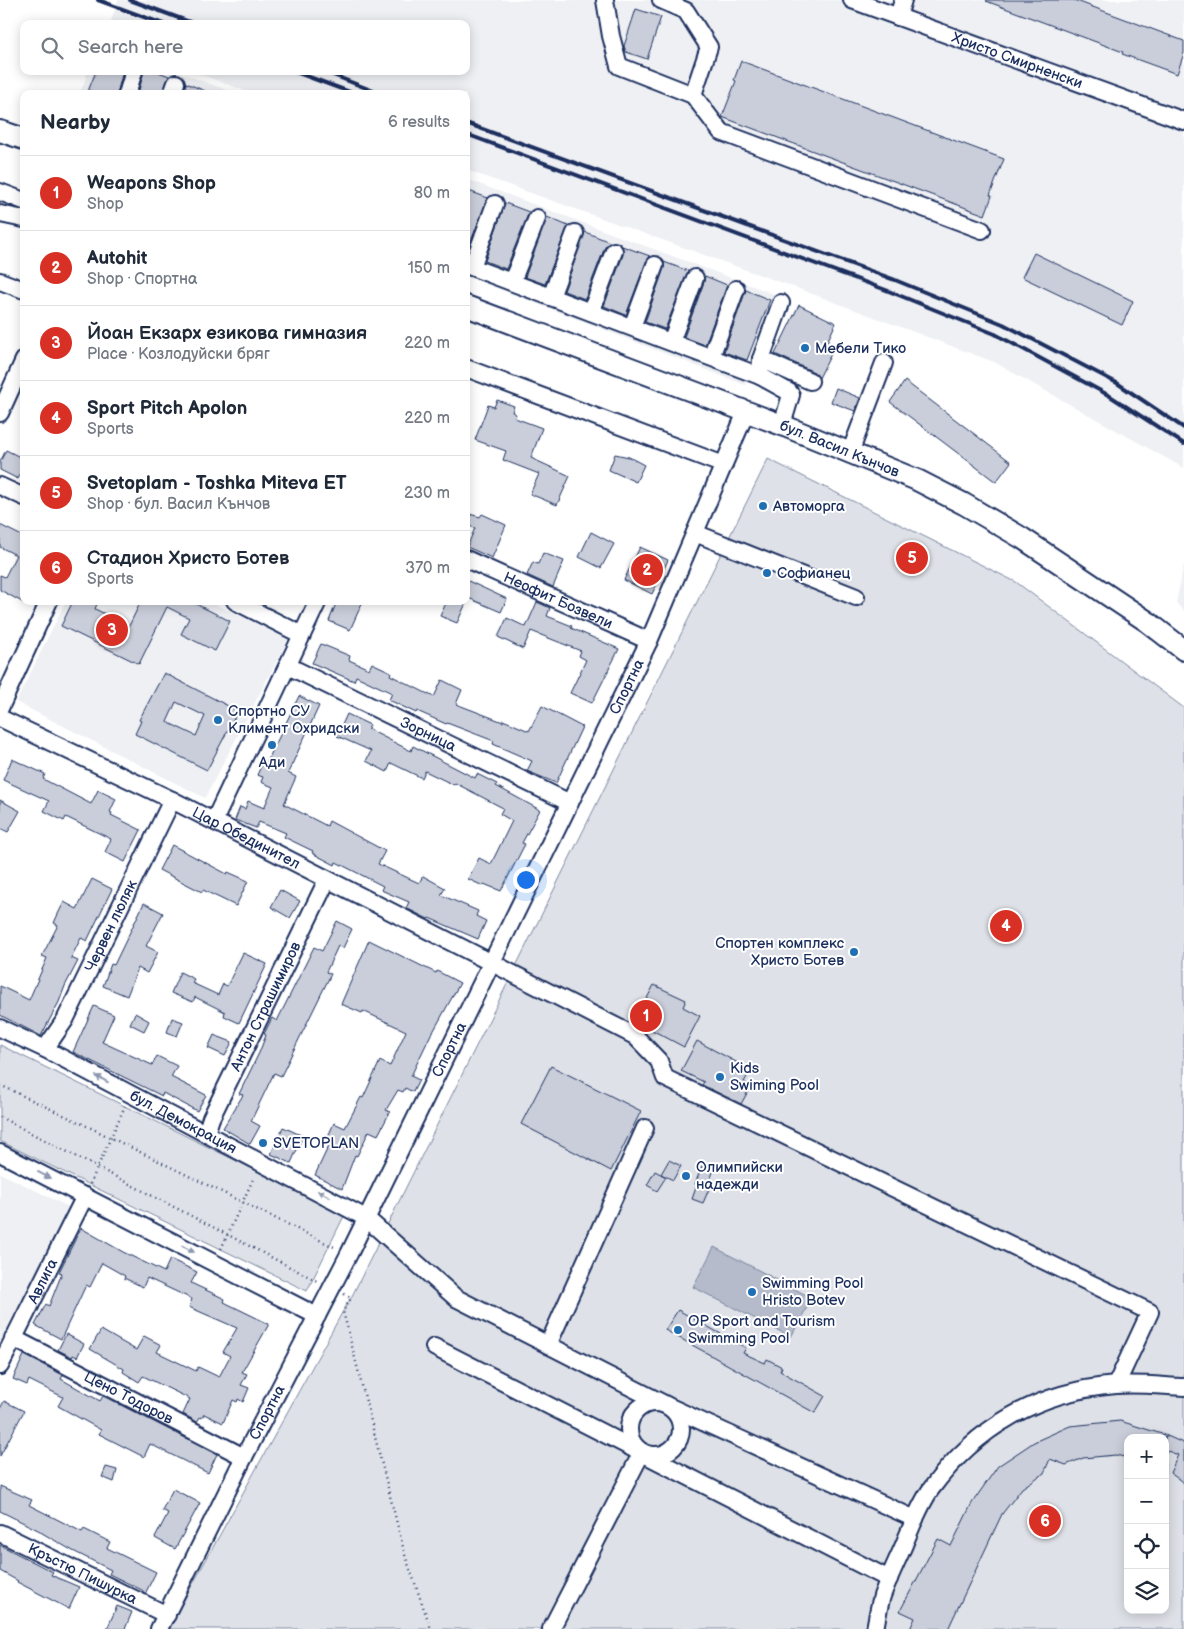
<!DOCTYPE html>
<html lang="en">
<head>
<meta charset="utf-8">
<style>
	body { margin:0; font-family:"Balsamiq Sans",sans-serif; background:#f6f6f7; color:#1f2937 }
	.controls { position:absolute; right:15px; bottom:15px; display:grid; overflow:hidden; border-radius:10px; box-shadow:0 2px 12px #0003 }
	.controls button { width:45px; height:45px; display:grid; place-items:center; padding:0; border:0; border-bottom:1px solid #e0e1e3; background:#fff; color:#1f2937; font:25px sans-serif }
	.you { position:absolute; left:525px; top:879px; width:18px; height:18px; margin:-12px; border:4px solid #fff; border-radius:50%; background:#1a73e8; box-shadow:0 0 0 8px #1a73e833 }
	.badge { display:grid; place-items:center; width:32px; height:32px; border-radius:50%; background:#d93025; color:#fff; font-size:16px; font-weight:700 }
	.pin { position:absolute; translate:-50% -50%; border:2px solid #fff; box-shadow:0 1px 5px #0006 }
	.list { margin:0; padding:0; list-style:none }
	h2 { display:flex; justify-content:space-between; align-items:center; height:65px; margin:0; padding:0 20px; font-size:21px }
	h2 small { font-size:16px; font-weight:400; color:#747a83 }
	.list li { display:grid; grid-template-columns:32px 1fr auto; gap:15px; align-items:center; box-sizing:border-box; height:75px; padding:0 20px; border-top:1px solid #e0e1e3 }
	.list b { display:block; font-size:19px; white-space:nowrap }
	.list p { margin:0; font-size:16px; white-space:nowrap; color:#747a83 }
	.list em { font-size:16px; font-style:normal; color:#747a83 }
	.icon { flex:none; width:28px; height:28px; fill:none; stroke:currentColor; stroke-width:2; stroke-linecap:round; stroke-linejoin:round }
	.map { position:relative; flex:none; width:1184px; height:1629px; overflow:hidden }
	.search { position:absolute; background:#fff; box-shadow:0 2px 12px #0003; left:20px; top:20px; width:450px; height:55px; display:flex; align-items:center; gap:12px; box-sizing:border-box; padding:0 18px; border-radius:10px; color:#747a83; font-size:19px }
	.panel { position:absolute; background:#fff; box-shadow:0 2px 12px #0003; left:20px; top:90px; width:450px; height:515px; border-radius:10px }
	.map>svg:first-child { display:block }
	.built { fill:#eff0f4 }
	.green { fill:#dee1e7; stroke:#7c88a2; fill-rule:evenodd }
	.water { fill:#b5bbca; stroke:#77839f }
	.building { fill:#caceda; stroke:#1b2f5e; fill-rule:evenodd }
	.lines { fill:none; stroke-linecap:round; stroke-linejoin:round }
	.minor-casing { stroke:#1b2f5e; stroke-width:20 }
	.major-casing { stroke:#1b2f5e; stroke-width:24 }
	.path { stroke:#1b2f5e; stroke-width:2.5; stroke-dasharray:1 4; stroke-linecap:butt }
	.minor { stroke:#fff; stroke-width:16 }
	.major { stroke:#fff; stroke-width:20 }
	.rail { stroke:#1b2f5e; stroke-width:4 }
	.oneway { fill:#8d97ae }
	.poi-dot { fill:#1f6fb2; stroke:#fff; stroke-width:2 }
	.labels { text-anchor:middle; dominant-baseline:central; stroke-width:4; stroke-linejoin:round; paint-order:stroke }
	.street-label { font-size:15px; fill:#1b2f5e; stroke:#fff }
	.poi-label { font-size:15px; fill:#1b2f5e; stroke:#fff; text-anchor:start }
</style>
</head>
<body>
<div class="map">
<svg width="1184" height="1629" viewBox="0 0 1184 1629">
	<rect width="100%" height="100%" fill="#fff"/>
	<filter id="ink" filterUnits="userSpaceOnUse"><feTurbulence type="fractalNoise" baseFrequency=".02" numOctaves="2"/><feDisplacementMap in="SourceGraphic" scale="10" xChannelSelector="R" yChannelSelector="G"/><feConvolveMatrix kernelMatrix="1 2 1 2 8 2 1 2 1" color-interpolation-filters="sRGB"/></filter>
	<g filter="url(#ink)">
		<!-- built -->
		<path class="built" d="M118 0H1184V468L994 362 794 287 466 170V94H254L191 71H466V24H110Z
			M88 71H176L237 94H80Z
			M466 179 774 294 745 385 466 276Z
			M1184 563V611L1176 603Z
			M66 601H208L289 638 205 798 16 702Z
			M0 1173 69 1207 0 1348Z"/>
		<!-- green -->
		<path class="green" d="M768 459 1016 582 1184 708V1629H168L343 1311 351 1298ZM1128 1438H1165V1610H1128Z
			M0 1045 345 1214 307 1291 0 1141Z"/>
		<!-- water -->
		<path class="water" d="M714 1247 812 1298 791 1337 693 1287Z"/>
		<!-- building -->
		<path class="building" d="M987 0H1074L1184 41V53L1177 74 1122 54 1123 52 986 1Z
			M636 9 661 17 647 59 626 52 624 46Z
			M741 61 1004 159 990 195 992 196 985 215 722 117 736 81 734 80Z
			M96 71H123L117 94H87Z
			M144 71H156L169 76 162 94H138Z
			M186 83 210 93V94H183Z
			M466 190 488 198 466 254Z
			M505 203 529 212 506 269 485 261Z
			M547 217 568 226 545 284 525 277Z
			M585 232 610 242 605 247 585 299 564 291Z
			M622 246 650 256 646 262 626 315 604 306 623 255Z
			M1034 253 1133 301 1122 325 1022 277Z
			M664 262 688 271 665 329 645 322 664 268Z
			M705 276 727 285 705 345 684 337 704 282Z
			M746 290 770 300 747 360 724 352Z
			M799 305 836 323 827 342 835 346 819 378 814 372 775 354Z
			M905 381 1011 462 996 482 890 402Z
			M836 388 860 398 855 411 831 402Z
			M497 400 514 406 512 412 516 414 515 418 542 428 531 458 570 476 557 505 530 494 539 474 503 460 506 451 475 440 488 405 494 407Z
			M6 450 24 459V467L18 479 0 470V462Z
			M615 454 629 457 644 465 636 482 609 470Z
			M466 513 480 517 482 514 506 525 492 558 467 547 475 528 466 525Z
			M0 525 24 537V603L0 590V575L5 577 16 555 0 547Z
			M591 532 614 544 601 568 579 557Z
			M640 547 668 560 652 594 624 580Z
			M543 553 564 561 553 587 527 575 533 562 538 564Z
			M466 580 507 599 501 612 466 597Z
			M73 601H98L95 609 129 626 141 601H190L230 621 215 651 181 634 189 618 167 607 139 664 61 626Z
			M337 601H363L350 630 329 621Z
			M447 601H467L457 623 440 616Z
			M537 602 550 608 547 616 572 626 571 628 619 649 592 703 570 693 586 660 579 656 581 651 531 631 523 649 498 637 507 618 526 627Z
			M321 644 350 656 349 660 369 669 372 663 391 672 390 675 434 697 442 680 462 690 456 704 503 722V720L529 731 542 706 582 727 556 783 527 771 532 761 493 744 494 741 447 723 446 724 417 711 416 713 389 700 392 693 356 676 354 681 312 663Z
			M164 673 238 711 207 770 135 734 141 721 139 720ZM176 702 205 716 196 736 167 722Z
			M299 696 319 706 288 773 296 777 284 804 327 826 329 821 385 851 378 864 419 883 423 876 445 888 441 895 478 911 476 916 486 921 478 939 429 918 428 919 406 908 409 902 381 890 383 886 336 862 335 865 312 853 313 851 284 837 286 833 259 822 256 828 235 820 240 807 245 809 248 801 264 808 273 787 261 782 263 777 257 775 263 762 266 764Z
			M347 714 370 725 368 729 411 751 413 746 475 778 477 774 497 784 496 786 540 810 522 843 525 844 501 891 484 884 483 886 468 879 479 858 491 864 512 821 500 814 503 808 455 783 454 785 425 771 422 778 391 763 387 772 366 761 371 751 337 736Z
			M12 759 45 774 43 779 91 804 98 790 116 799 110 812 112 813 111 815 141 830 125 862 105 852 111 839 66 817 64 821 44 811 49 801 3 780Z
			M0 800 20 811 8 832 0 828Z
			M172 845 227 874 228 872 248 881 236 906 203 890 202 892 159 870Z
			M92 879 112 889 87 941 81 938 71 958 78 961 65 986 59 1002 41 1036 0 1015V986L29 1000 47 958 42 956 58 925 54 923 58 914 64 902 77 909Z
			M280 890 300 901 290 918 271 907Z
			M144 903 163 913 146 946 158 952 147 973 138 968 127 996 103 986 111 964 114 965Z
			M337 921 352 929 343 948 338 946 326 972 331 974 281 1076 274 1073 251 1121 260 1126 250 1144 223 1128 243 1095 239 1094 259 1053 266 1035 264 1034 272 1018 277 1021 314 947 322 951Z
			M369 940 436 973 437 971 460 983 433 1032H432L411 1076 419 1080 413 1092 405 1088 403 1092 398 1090 386 1110 390 1112 378 1135 369 1131 357 1156 355 1155 342 1189 315 1175 330 1143 326 1141 334 1123 345 1128 361 1097 363 1098 380 1061 390 1066 406 1031 363 1011 362 1013 341 1004Z
			M243 953 267 964 239 1023 224 1016 225 1012 195 997 193 1002 171 993 180 972 194 979 192 983 218 995 223 984 227 986Z
			M654 985 686 1000 683 1007 700 1016 684 1047 635 1021Z
			M94 1006 114 1015 102 1042 152 1065 157 1056 177 1066 171 1077 206 1095 197 1111 163 1093 162 1096 73 1052Z
			M135 1013 149 1021 144 1031 130 1024Z
			M172 1018 183 1022 177 1036 167 1032Z
			M214 1035 232 1042 225 1056 208 1048Z
			M697 1041 751 1070 744 1082 751 1086 741 1104 702 1085 704 1082 681 1071Z
			M551 1066 641 1111 611 1171 521 1124Z
			M283 1127 303 1136 291 1163 271 1154Z
			M669 1160 681 1166 673 1180 661 1174Z
			M702 1166 713 1172 707 1188 709 1189 703 1203 692 1199 697 1185 695 1184Z
			M655 1171 666 1177 657 1191 647 1185Z
			M81 1228 123 1252 164 1272 170 1259 197 1272 191 1283 225 1299 224 1302 269 1324 242 1372 247 1374 241 1385 249 1388 243 1402 238 1399 237 1402 233 1400 223 1423 204 1414 202 1418 200 1417 197 1422 183 1414 190 1399 143 1376 139 1382 123 1372 124 1369 90 1349 101 1330 136 1350 144 1336 161 1345 157 1352 196 1371 198 1367 219 1377 230 1356 223 1352 237 1328 189 1307 192 1299 147 1278 143 1287 124 1278 125 1276 102 1263 90 1287 86 1285 61 1339 35 1325 46 1304 49 1306 62 1273 59 1272Z
			M678 1310 746 1348 743 1353 765 1363 767 1359 782 1367 780 1371 825 1396 815 1413 665 1330Z
			M66 1334 84 1344 77 1357 73 1355 72 1357 58 1350Z
			M24 1355 63 1375 61 1379 100 1401 103 1396 217 1454 208 1473 150 1444 144 1457 99 1434 101 1430 58 1406 63 1397 29 1380 27 1385 13 1379Z
			M4 1401 24 1411 0 1456V1409Z
			M1120 1421 1165 1435 1183 1443 1184 1442V1483L1170 1473 1178 1455 1165 1450V1436V1438H1128V1458L1116 1455 1083 1458 1066 1465 1050 1459 1044 1473 1022 1488 1002 1514 948 1629H910L915 1618 900 1611 938 1539 951 1546 972 1503 998 1466 1034 1442 1070 1426Z
			M106 1467 117 1470 114 1482 102 1477Z
			M0 1486 32 1500 29 1505 82 1532 84 1529 110 1542 107 1548 156 1572 146 1592 109 1574 111 1570 73 1551 42 1533V1532L0 1511Z
			M173 1489 200 1503 175 1549 155 1538 168 1513 162 1510Z
			M0 1545 53 1572 51 1575 79 1587 69 1609 17 1582 18 1581 0 1571Z
			M117 1606 132 1612 125 1629H107Z"/>
		<g class="lines">
			<!-- minor casing -->
			<g class="minor-casing">
				<g id="minor">
					<path d="M605 0 611 36 619 66 693 95 709 47 686 11 661 0"/>
					<path id="s1" d="M852 0 1184 121"/>
					<path d="M898 17 903 0"/>
					<path d="M127 94 134 71"/>
					<path d="M172 94 176 83"/>
					<path d="M693 95 721 132 982 230"/>
					<path d="M0 192 24 201"/>
					<path d="M0 214 24 219"/>
					<path d="M466 265 760 376 789 392 791 395 782 425"/>
					<path d="M472 267 495 204"/>
					<path d="M0 281 24 290"/>
					<path d="M512 282 537 218"/>
					<path d="M551 297 575 233"/>
					<path d="M591 312 614 251"/>
					<path d="M632 327 655 265"/>
					<path d="M671 342 695 278"/>
					<path d="M711 357 736 289"/>
					<path d="M761 359 810 381"/>
					<path d="M466 368 724 465"/>
					<path d="M760 376 761 359 781 303"/>
					<path d="M0 413 24 360"/>
					<path d="M850 453 884 363"/>
					<path d="M0 486 24 497"/>
					<path d="M695 533 856 597"/>
					<path id="s2" d="M466 559 649 641"/>
					<path d="M235 601 302 635"/>
					<path id="s3" d="M288 666 570 803"/>
					<path d="M0 708 49 601"/>
					<path id="s4" d="M0 718 172 800 635 1036 659 1061 665 1078 1150 1312 1116 1385"/>
					<path d="M214 821 318 601"/>
					<path id="s5" d="M0 1028 45 1049 366 1218 456 1298 668 1406 915 1519"/>
					<path id="s6" d="M45 1049 65 1020 172 800"/>
					<path id="s7" d="M206 1133 211 1118 327 880"/>
					<path d="M0 1153 317 1316"/>
					<path id="s8" d="M13 1338 244 1457"/>
					<path d="M548 1345 645 1128"/>
					<path d="M434 1347 889 1579"/>
					<path id="s9" d="M0 1366 85 1196"/>
					<circle cx="655" cy="1429" r="26"/>
					<path id="s10" d="M0 1533 167 1615"/>
					<path id="s11" d="M159 1629 244 1457 349 1254 649 641 746 412"/>
					<path d="M551 1629 642 1452"/>
					<path d="M875 1629C877 1618 879 1606 882 1596 888 1579 896 1563 903 1547 911 1528 919 1506 931 1489 976 1427 1039 1391 1116 1385 1138 1383 1162 1386 1184 1387"/>
				</g>
			</g>
			<!-- major casing -->
			<g class="major-casing">
				<g id="major">
					<path d="M0 131 24 139"/>
					<path id="s12" d="M466 306 782 425 917 480 964 504 1022 538 1148 622 1184 650"/>
				</g>
			</g>
			<!-- path -->
			<path class="path" d="M0 1085 91 1128 336 1248
				M0 1117 319 1282
				M90 1184 125 1106
				M221 1249 254 1177
				M344 1294 351 1298 343 1311 405 1555 431 1629"/>
			<!-- minor -->
			<use href="#minor" class="minor"/>
			<!-- major -->
			<use href="#major" class="major"/>
			<!-- rail -->
			<path class="rail" d="M98 0 163 24
				M130 0 195 24
				M293 71 355 94
				M323 71 381 94
				M466 123 895 280 1003 324 1117 383 1184 428
				M466 134 886 290 995 334 1110 396 1184 444"/>
		</g>
		<!-- one-way arrows -->
		<defs><path id="oneway-solid" d="M-6-.8H1V-3.2L6.5 0L1 3.2V.8H-6Z" transform="scale(1.25)"/></defs>
		<g class="oneway">
			<use href="#oneway-solid" transform="translate(102 1079) rotate(-152)"/>
			<use href="#oneway-solid" transform="translate(44 1175) rotate(27)"/>
			<use href="#oneway-solid" transform="translate(324 1194) rotate(-153)"/>
			<use href="#oneway-solid" transform="translate(188 1249) rotate(28)"/>
		</g>
	</g>
	<!-- markers -->
	<g class="poi-dot">
		<circle cx="805" cy="348" r="5"/>
		<circle cx="763" cy="506" r="5"/>
		<circle cx="767" cy="573" r="5"/>
		<circle cx="218" cy="720" r="5"/>
		<circle cx="272" cy="745" r="5"/>
		<circle cx="854" cy="952" r="5"/>
		<circle cx="720" cy="1077" r="5"/>
		<circle cx="263" cy="1143" r="5"/>
		<circle cx="686" cy="1176" r="5"/>
		<circle cx="752" cy="1292" r="5"/>
		<circle cx="678" cy="1330" r="5"/>
	</g>
	<g class="labels">
		<!-- street labels -->
		<g class="street-label">
			<text stroke="none"><textPath href="#s1" startOffset="176">Христо Смирненски</textPath></text>
			<text stroke="none"><textPath href="#s12" startOffset="400">бул. Васил Кънчов</textPath></text>
			<text stroke="none"><textPath href="#s2" startOffset="101">Неофит Бозвели</textPath></text>
			<text stroke="none"><textPath href="#s11" startOffset="1052">Спортна</textPath></text>
			<text stroke="none"><textPath href="#s3" startOffset="156">Зорница</textPath></text>
			<text stroke="none"><textPath href="#s4" startOffset="274">Цар Обединител</textPath></text>
			<text stroke="none"><textPath href="#s6" startOffset="140">Червен люляк</textPath></text>
			<text stroke="none"><textPath href="#s7" startOffset="140">Антон Страшимиров</textPath></text>
			<text stroke="none"><textPath href="#s11" startOffset="648">Спортна</textPath></text>
			<text stroke="none"><textPath href="#s5" startOffset="206">бул. Демокрация</textPath></text>
			<text stroke="none"><textPath href="#s9" startOffset="95">Авлига</textPath></text>
			<text stroke="none"><textPath href="#s8" startOffset="130">Цено Тодоров</textPath></text>
			<text stroke="none"><textPath href="#s11" startOffset="242">Спортна</textPath></text>
			<text stroke="none"><textPath href="#s10" startOffset="92">Кръстю Пишурка</textPath></text>
		</g>
		<!-- poi labels -->
		<g class="poi-label">
			<text x="815" y="348">Мебели Тико</text>
			<text x="773" y="506">Автоморга</text>
			<text x="777" y="573">Софианец</text>
			<text x="228" y="711">Спортно СУ<tspan x="228" dy="17">Климент Охридски</tspan></text>
			<text x="272" y="762" text-anchor="middle">Ади</text>
			<text x="844" y="943" text-anchor="end">Спортен комплекс<tspan x="844" dy="17">Христо Ботев</tspan></text>
			<text x="730" y="1068">Kids<tspan x="730" dy="17">Swiming Pool</tspan></text>
			<text x="273" y="1143">SVETOPLAN</text>
			<text x="696" y="1167">Олимпийски<tspan x="696" dy="17">надежди</tspan></text>
			<text x="762" y="1283">Swimming Pool<tspan x="762" dy="17">Hristo Botev</tspan></text>
			<text x="688" y="1321">OP Sport and Tourism<tspan x="688" dy="17">Swimming Pool</tspan></text>
		</g>
	</g>
</svg>
<div class="controls">
<button>+</button>
<button>−</button>
<button><svg class="icon" aria-label="locate" viewBox="0 0 24 24"><circle cx="12" cy="12" r="6"/><path d="M12 2v4M12 18v4M2 12h4M18 12h4"/></svg></button>
<button><svg class="icon" aria-label="layers" viewBox="0 0 24 24"><path d="M12 4l9 5-9 5-9-5zM3 14l9 5 9-5"/></svg></button>
</div>
<div class="you"></div>
<div class="pin badge" style="left:646px;top:1016px">1</div>
<div class="pin badge" style="left:647px;top:570px">2</div>
<div class="pin badge" style="left:112px;top:630px">3</div>
<div class="pin badge" style="left:1006px;top:926px">4</div>
<div class="pin badge" style="left:912px;top:558px">5</div>
<div class="pin badge" style="left:1045px;top:1521px">6</div>
<div class="search"><svg class="icon" aria-label="search" viewBox="0 0 24 24"><circle cx="10" cy="10" r="6"/><path d="M15 15l6 6"/></svg>Search here</div>
<section class="panel">
<h2>Nearby<small>6 results</small></h2>
<ul class="list">
<li><span class="badge">1</span><div><b>Weapons Shop</b><p>Shop</p></div><em>80 m</em></li>
<li><span class="badge">2</span><div><b>Autohit</b><p>Shop · Спортна</p></div><em>150 m</em></li>
<li><span class="badge">3</span><div><b>Йоан Екзарх езикова гимназия</b><p>Place · Козлодуйски бряг</p></div><em>220 m</em></li>
<li><span class="badge">4</span><div><b>Sport Pitch Apolon</b><p>Sports</p></div><em>220 m</em></li>
<li><span class="badge">5</span><div><b>Svetoplam - Toshka Miteva ET</b><p>Shop · бул. Васил Кънчов</p></div><em>230 m</em></li>
<li><span class="badge">6</span><div><b>Стадион Христо Ботев</b><p>Sports</p></div><em>370 m</em></li>
</ul>
</section>
</div>
</body>
</html>
